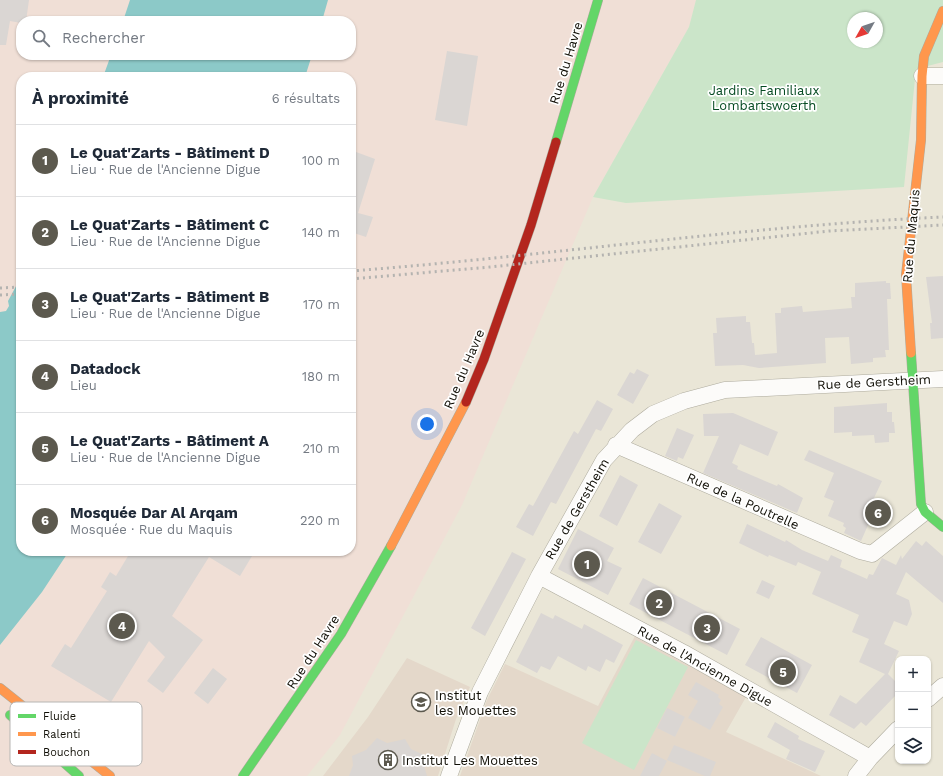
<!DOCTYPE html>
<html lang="fr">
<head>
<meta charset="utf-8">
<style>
	body { margin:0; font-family:"Work Sans",sans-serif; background:#f6f6f7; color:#1f2937 }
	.controls { position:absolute; right:12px; bottom:12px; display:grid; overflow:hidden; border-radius:8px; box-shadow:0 1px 3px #0004 }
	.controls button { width:36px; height:36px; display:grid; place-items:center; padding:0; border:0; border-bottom:1px solid #e0e1e3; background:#fff; color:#1f2937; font:20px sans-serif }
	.compass { position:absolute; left:847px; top:12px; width:36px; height:36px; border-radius:50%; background:#fff; box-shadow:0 1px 3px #0004; rotate:230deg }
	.you { position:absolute; left:427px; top:424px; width:14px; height:14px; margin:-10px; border:3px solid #fff; border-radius:50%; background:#1a73e8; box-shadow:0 0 0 6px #1a73e833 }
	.badge { display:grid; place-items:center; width:26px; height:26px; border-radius:50%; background:#5c594e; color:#fff; font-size:13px; font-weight:700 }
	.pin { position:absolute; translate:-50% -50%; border:2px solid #fff; box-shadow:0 1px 4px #0006 }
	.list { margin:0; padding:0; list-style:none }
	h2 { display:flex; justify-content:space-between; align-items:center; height:52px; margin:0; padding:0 16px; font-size:17px }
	h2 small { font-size:13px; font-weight:400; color:#747a83 }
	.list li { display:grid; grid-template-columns:26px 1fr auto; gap:12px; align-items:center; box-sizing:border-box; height:72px; padding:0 16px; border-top:1px solid #e0e1e3 }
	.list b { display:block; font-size:15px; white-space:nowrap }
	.list p { margin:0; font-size:13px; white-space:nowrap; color:#747a83 }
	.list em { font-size:13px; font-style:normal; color:#747a83 }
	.icon { flex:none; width:22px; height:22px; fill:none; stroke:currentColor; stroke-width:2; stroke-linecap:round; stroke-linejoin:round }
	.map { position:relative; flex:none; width:943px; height:776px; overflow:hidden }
	.search { position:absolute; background:#fff; box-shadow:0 1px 3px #0004; left:16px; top:16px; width:340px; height:44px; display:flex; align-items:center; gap:10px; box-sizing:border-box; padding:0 14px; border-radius:16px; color:#747a83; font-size:15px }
	.panel { position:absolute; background:#fff; box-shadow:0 1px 3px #0004; left:16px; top:72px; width:340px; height:484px; border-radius:16px }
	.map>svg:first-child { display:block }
	.industrial { fill:#f0dfd6; fill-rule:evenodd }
	.education { fill:#e4d8ca }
	.green { fill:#cbe5c9; fill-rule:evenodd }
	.water { fill:#8cc9c8 }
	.building { fill:#dad6d3 }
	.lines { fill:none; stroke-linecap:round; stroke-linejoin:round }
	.street-casing { stroke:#aeab9e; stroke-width:17 }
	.fast-casing { stroke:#aeab9e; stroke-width:10 }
	.slow-casing { stroke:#aeab9e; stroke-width:10 }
	.jam-casing { stroke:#aeab9e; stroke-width:10 }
	.street { stroke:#fcfbf9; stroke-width:16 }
	.fast { stroke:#63d668; stroke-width:9 }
	.slow { stroke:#ff974d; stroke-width:9 }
	.jam { stroke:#b3261e; stroke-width:9 }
	.rail { stroke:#b4b3b0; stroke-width:3; stroke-dasharray:2 4; stroke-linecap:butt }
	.labels { text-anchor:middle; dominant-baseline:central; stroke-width:3.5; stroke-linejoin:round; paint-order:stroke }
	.street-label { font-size:13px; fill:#0f0d04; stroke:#fff }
	.park-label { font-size:13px; fill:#064b23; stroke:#fff }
	.poi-label { font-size:13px; fill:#0f0d04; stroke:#fff; text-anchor:start }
	.key { fill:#fff; stroke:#b7b6b4; stroke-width:1 }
	.key-label { font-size:11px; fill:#0f0d04 }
</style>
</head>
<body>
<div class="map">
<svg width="943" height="776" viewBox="0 0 943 776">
	<rect width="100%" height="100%" fill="#eae6d7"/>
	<!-- industrial -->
	<path class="industrial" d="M0 0H696L689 27 593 197 462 505 340 735 307 776H0ZM21 21H351V55H21ZM21 77H351V551H21Z"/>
	<!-- education -->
	<path class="education" d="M635 636 746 697 726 732 821 776H460L487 700 505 664 598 706Z
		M407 658 470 687 456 719 438 776H323L368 717Z"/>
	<!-- green -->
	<path class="green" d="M696 0H943V62L916 69 904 187 626 203 593 197 689 27ZM853 18H877V42H853Z
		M636 640 688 667 634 770 582 743Z"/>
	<!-- water -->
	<path class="water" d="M130 0H328L322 21H123Z
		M111 55H312L305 77H103Z
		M21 277V551H69L42 592 0 645V312L6 311 9 306 8 301Z"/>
	<!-- building -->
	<path class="building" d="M0 0H29L26 21H21V23L10 21 6 45H0Z
		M447 51 478 56 467 126 435 120Z
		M356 152 375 159 358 213 373 217 366 237 351 232V167Z
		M943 276V338L931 339 930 323H932L926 277Z
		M886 281V283H890L891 299H887L889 350H885L886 357 873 358V362L851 364 849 337 825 338 826 363 759 368 743 365 715 366 713 333H717L716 318 746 316V322H750L752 343H754L755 355 777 353 775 313H781V308L802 306 803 312 852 308 851 297H855V283Z
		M637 369 649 375 633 404 617 395 630 372 634 374Z
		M597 400 613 409 601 431 596 429 556 504 551 502 533 536 516 527 529 504 533 506 574 431 578 434Z
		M887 403V412H892V422H894L895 433H889V442L875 443 874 435 852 436V432L834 433V407Z
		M733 413 778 432 768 456 740 444 732 463 738 466 737 469 777 486 778 484 803 498 797 513 703 473 719 436H704L703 414Z
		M677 428 694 435 683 459 678 457 677 461 665 456Z
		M809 450 882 481 874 498 880 502 879 504 886 507 880 519 872 516 861 541 844 533 846 528 843 526 844 523 828 516 834 501 824 497 834 473 804 460Z
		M620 475 638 485 617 526 599 516Z
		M659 503 682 516 661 554 638 542Z
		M747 524 785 542 786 540 802 550 828 561 831 555 842 560 840 567 867 579 869 574 873 575 882 558 896 565 901 555 902 559 916 541 922 546 926 541 943 556V603L906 572 896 594 909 600 912 614 907 626 894 621 884 644 899 651 888 674 898 684V693L866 726 861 722 854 729 829 715 840 695 856 704 885 674 859 662 869 639 852 632 859 615 812 594 821 572 798 562 796 566 769 555 768 557 739 543Z
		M578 529 614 548 607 561 622 568 608 595 558 569Z
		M131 551H255L240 576 209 557 172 616 203 640 163 693 147 681 165 657 149 641 111 702 51 666 65 644 71 648 107 591 101 587 110 572 116 576Z
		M512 552 526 559 485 636 471 628Z
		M643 578 740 629 727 655 629 604Z
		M762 580 775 586 769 599 756 593Z
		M541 613 553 619 555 615 582 629 584 624 623 645 614 663 606 659 600 672 588 666 586 671 558 656 550 670 541 666 537 673 516 662Z
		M761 637 812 665 797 693 745 665Z
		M213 668 227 679 208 704 194 693Z
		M696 682 719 695 718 697 721 700 719 704 723 707 710 730 688 718 698 701 688 695Z
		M667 708 685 717 675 737 657 728Z
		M775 722 799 736 798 739 825 751 815 772 786 759 790 750 767 737Z
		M377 738 387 743 405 739 411 749 424 755V766L427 776H349L353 765 352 756 366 750Z
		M674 745 716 762 710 776H705L667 760Z
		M652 753 667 761 659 776H640Z"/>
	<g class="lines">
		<!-- street casing -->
		<g class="street-casing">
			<path id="street" d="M922 76H943
				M616 445 860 551 872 554 925 512
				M539 576 684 653 870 758
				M928 699 943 686
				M449 776 480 692 539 576 604 460 632 430 653 414 684 401 725 390 943 379
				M856 776 870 758 898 729"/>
		</g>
		<!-- fast casing -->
		<g class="fast-casing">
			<path id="fast" d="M556 142 598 0
				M911 353 921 504 925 512 943 527
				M10 715 79 776
				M243 776 341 634 391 546"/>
		</g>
		<!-- slow casing -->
		<g class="slow-casing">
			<path id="slow" d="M911 353 906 275 921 140 922 76 924 56 943 11
				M391 546 466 402
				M0 688 110 776"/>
		</g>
		<!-- jam casing -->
		<g class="jam-casing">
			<path id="jam" d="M466 402 484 359 531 225 556 142"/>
		</g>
		<!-- street -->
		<use href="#street" class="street"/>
		<!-- fast -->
		<use href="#fast" class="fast"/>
		<!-- slow -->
		<use href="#slow" class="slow"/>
		<!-- jam -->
		<use href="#jam" class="jam"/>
		<!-- rail -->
		<path class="rail" d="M351 271C549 256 745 226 943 217
			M351 279 490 267 829 231 943 225
			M0 288 21 287
			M0 295 21 294"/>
	</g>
	<!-- icons -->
	<defs>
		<g id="school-ring" transform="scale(1)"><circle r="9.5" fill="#fff" stroke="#5c594e" stroke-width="1.5"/><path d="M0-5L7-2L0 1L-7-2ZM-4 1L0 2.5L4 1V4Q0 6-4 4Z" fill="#5c594e"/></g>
		<g id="building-ring" transform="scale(1)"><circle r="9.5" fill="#fff" stroke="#5c594e" stroke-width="1.5"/><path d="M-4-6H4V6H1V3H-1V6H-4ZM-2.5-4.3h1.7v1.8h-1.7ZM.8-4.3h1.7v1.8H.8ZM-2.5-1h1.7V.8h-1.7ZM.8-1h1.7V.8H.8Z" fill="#5c594e"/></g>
	</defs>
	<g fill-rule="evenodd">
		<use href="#school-ring" x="421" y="702"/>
		<use href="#building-ring" x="388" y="760"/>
	</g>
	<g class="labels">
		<!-- street labels -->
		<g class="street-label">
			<text transform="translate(566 63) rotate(-73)">Rue du Havre</text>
			<text transform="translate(911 236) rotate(-85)">Rue du Maquis</text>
			<text transform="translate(464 369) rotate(-67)">Rue du Havre</text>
			<text transform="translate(874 382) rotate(-3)">Rue de Gerstheim</text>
			<text transform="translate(743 501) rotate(24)">Rue de la Poutrelle</text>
			<text transform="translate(577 509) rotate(-60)">Rue de Gerstheim</text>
			<text transform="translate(313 652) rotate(-57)">Rue du Havre</text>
			<text transform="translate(705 666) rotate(29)">Rue de l'Ancienne Digue</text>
		</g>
		<!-- park labels -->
		<g class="park-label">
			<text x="764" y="90">Jardins Familiaux<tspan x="764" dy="15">Lombartswoerth</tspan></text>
		</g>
		<!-- poi labels -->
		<g class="poi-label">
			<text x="435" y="695">Institut<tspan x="435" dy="15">les Mouettes</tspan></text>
			<text x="402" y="760">Institut Les Mouettes</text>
		</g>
	</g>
	<!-- legend -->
	<rect x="10" y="702" width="132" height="64" rx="6" class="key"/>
	<rect x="18" y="714" width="18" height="4" fill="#63d668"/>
	<rect x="18" y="732" width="18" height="4" fill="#ff974d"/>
	<rect x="18" y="750" width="18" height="4" fill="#b3261e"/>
	<g class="key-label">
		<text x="43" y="720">Fluide</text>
		<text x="43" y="738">Ralenti</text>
		<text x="43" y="756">Bouchon</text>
	</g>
</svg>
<div class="controls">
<button>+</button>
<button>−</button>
<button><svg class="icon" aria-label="layers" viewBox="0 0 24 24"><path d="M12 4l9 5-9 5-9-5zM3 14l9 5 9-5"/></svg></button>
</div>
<svg class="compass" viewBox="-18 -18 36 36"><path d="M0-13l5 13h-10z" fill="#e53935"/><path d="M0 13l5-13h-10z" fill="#747a83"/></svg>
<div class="you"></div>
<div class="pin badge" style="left:587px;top:564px">1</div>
<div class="pin badge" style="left:659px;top:603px">2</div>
<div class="pin badge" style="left:707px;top:628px">3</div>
<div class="pin badge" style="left:122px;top:626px">4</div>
<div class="pin badge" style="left:783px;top:672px">5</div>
<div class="pin badge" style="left:878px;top:513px">6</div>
<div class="search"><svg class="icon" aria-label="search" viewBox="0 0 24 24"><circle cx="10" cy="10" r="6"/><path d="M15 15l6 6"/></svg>Rechercher</div>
<section class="panel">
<h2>À proximité<small>6 résultats</small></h2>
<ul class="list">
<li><span class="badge">1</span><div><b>Le Quat'Zarts - Bâtiment D</b><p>Lieu · Rue de l'Ancienne Digue</p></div><em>100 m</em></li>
<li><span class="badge">2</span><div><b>Le Quat'Zarts - Bâtiment C</b><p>Lieu · Rue de l'Ancienne Digue</p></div><em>140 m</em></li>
<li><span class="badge">3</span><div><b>Le Quat'Zarts - Bâtiment B</b><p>Lieu · Rue de l'Ancienne Digue</p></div><em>170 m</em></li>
<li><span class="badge">4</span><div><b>Datadock</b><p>Lieu</p></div><em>180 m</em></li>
<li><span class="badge">5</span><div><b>Le Quat'Zarts - Bâtiment A</b><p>Lieu · Rue de l'Ancienne Digue</p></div><em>210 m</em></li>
<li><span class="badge">6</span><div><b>Mosquée Dar Al Arqam</b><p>Mosquée · Rue du Maquis</p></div><em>220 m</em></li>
</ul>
</section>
</div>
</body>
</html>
